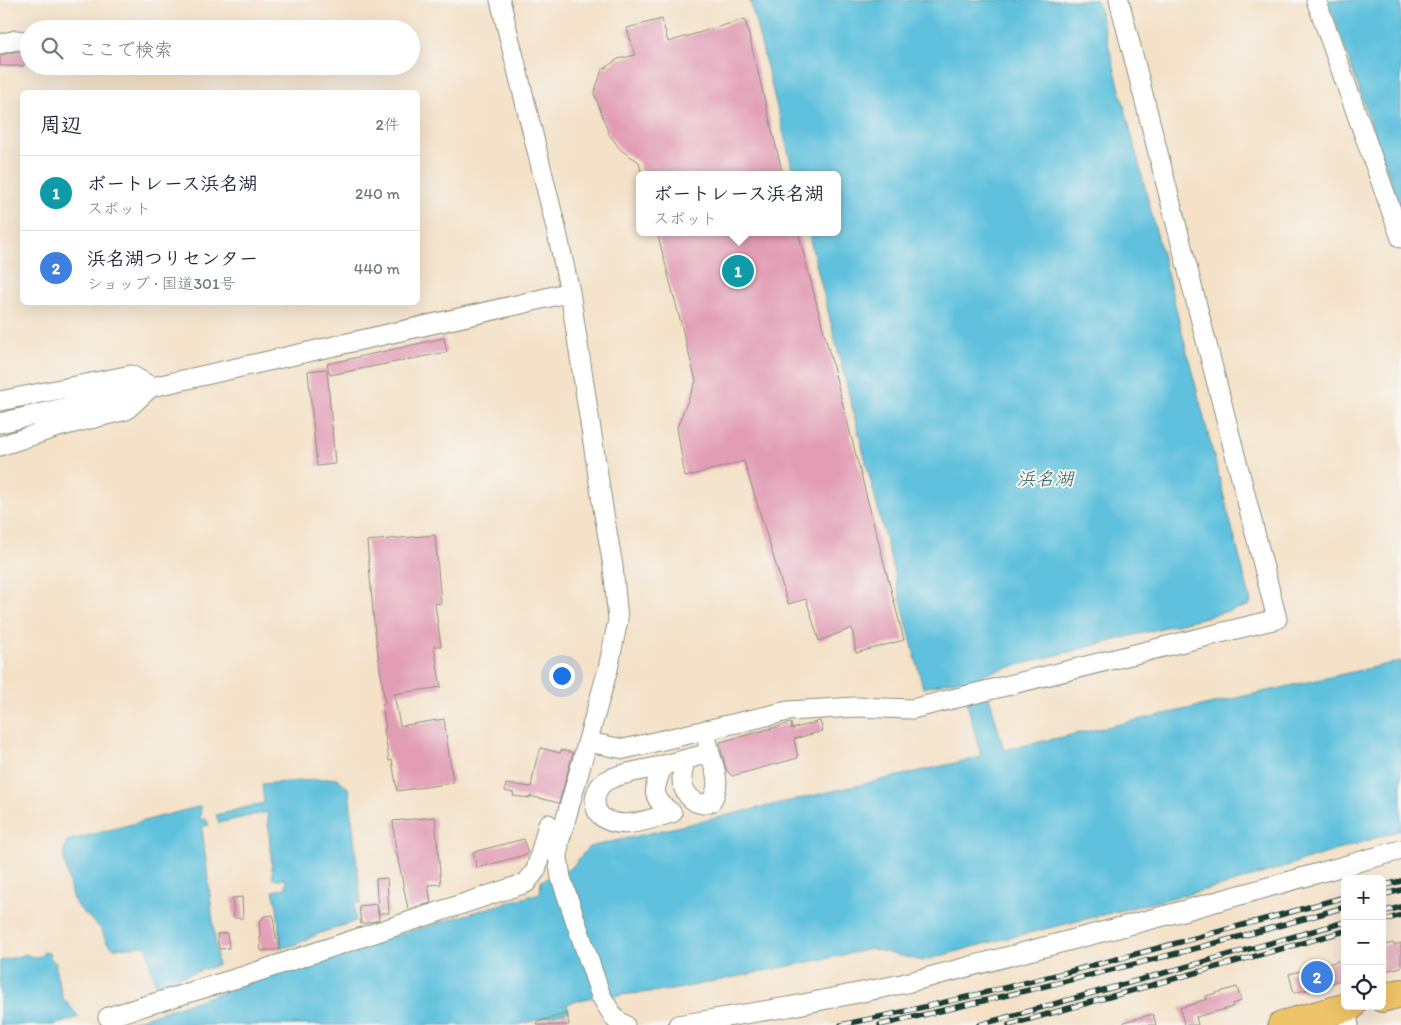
<!DOCTYPE html>
<html lang="ja">
<head>
<meta charset="utf-8">
<style>
	body { margin:0; font-family:Itim,"Klee One",sans-serif; background:#f2f2f3; color:#1f2937 }
	.controls { position:absolute; right:15px; bottom:15px; display:grid; overflow:hidden; border-radius:8px; box-shadow:0 5px 20px #0002 }
	.controls button { width:45px; height:45px; display:grid; place-items:center; padding:0; border:0; border-bottom:1px solid #e0e1e3; background:#fff; color:#1f2937; font:25px sans-serif }
	.you { position:absolute; left:561px; top:675px; width:18px; height:18px; margin:-12px; border:4px solid #fff; border-radius:50%; background:#1a73e8; box-shadow:0 0 0 8px #1a73e833 }
	.badge { display:grid; place-items:center; width:32px; height:32px; border-radius:50%; background:#c8321e; color:#fff; font-size:16px; font-weight:700 }
	.pin { position:absolute; translate:-50% -50%; border:2px solid #fff; box-shadow:0 1px 5px #0006 }
	.popup { position:absolute; left:636px; top:171px; width:205px; height:65px; box-sizing:border-box; display:grid; place-content:center; border-radius:8px; background:#fff; filter:drop-shadow(0 1px 4px #0005); font-size:16px; white-space:nowrap; color:#747a83 }
	.popup b { font-size:19px; color:#1f2937 }
	.popup::after { content:''; position:absolute; left:50%; top:100%; margin-left:-10px; border:10px solid transparent; border-top-color:#fff }
	.list { margin:0; padding:0; list-style:none }
	h2 { display:flex; justify-content:space-between; align-items:center; height:65px; margin:0; padding:0 20px; font-size:21px }
	h2 small { font-size:16px; font-weight:400; color:#747a83 }
	.list li { display:grid; grid-template-columns:32px 1fr auto; gap:15px; align-items:center; box-sizing:border-box; height:75px; padding:0 20px; border-top:1px solid #e0e1e3 }
	.list b { display:block; font-size:19px; white-space:nowrap }
	.list p { margin:0; font-size:16px; white-space:nowrap; color:#747a83 }
	.list em { font-size:16px; font-style:normal; color:#747a83 }
	.icon { flex:none; width:28px; height:28px; fill:none; stroke:currentColor; stroke-width:2; stroke-linecap:round; stroke-linejoin:round }
	.map { position:relative; flex:none; width:1401px; height:1025px; overflow:hidden }
	.search { position:absolute; background:#fff; box-shadow:0 5px 20px #0002; left:20px; top:20px; width:400px; height:55px; display:flex; align-items:center; gap:12px; box-sizing:border-box; padding:0 18px; border-radius:28px; color:#747a83; font-size:19px }
	.panel { position:absolute; background:#fff; box-shadow:0 5px 20px #0002; left:20px; top:90px; width:400px; height:215px; border-radius:8px }
	.map>svg:first-child { display:block }
	.water { fill:#5ec1dd; stroke:#3e7f88 }
	.building { fill:#e29db5 }
	.lines { fill:none; stroke-linecap:round; stroke-linejoin:round }
	.minor-casing { stroke:#8a8f7e; stroke-width:21 }
	.highway-casing { stroke:#8a8f7e; stroke-width:30 }
	.minor { stroke:#fff; stroke-width:19 }
	.highway { stroke:#efc469; stroke-width:28 }
	.rail-casing { stroke:#1f3d34; stroke-width:5.5 }
	.rail { stroke:#f6f6f2; stroke-width:4; stroke-dasharray:11; stroke-linecap:butt }
	.labels { text-anchor:middle; dominant-baseline:central; stroke-width:4; stroke-linejoin:round; paint-order:stroke }
	.water-label { font-size:19px; font-style:italic; fill:#2f5e5e; stroke:#f6f6f2 }
</style>
</head>
<body>
<div class="map">
<svg width="1401" height="1025" viewBox="0 0 1401 1025">
	<rect width="100%" height="100%" fill="#f6f6f2"/>
	<filter id="ink" filterUnits="userSpaceOnUse"><feTurbulence type="fractalNoise" baseFrequency=".02" numOctaves="2"/><feDisplacementMap in="SourceGraphic" scale="10" xChannelSelector="R" yChannelSelector="G"/><feConvolveMatrix kernelMatrix="1 2 1 2 8 2 1 2 1" color-interpolation-filters="sRGB"/></filter>
	<filter id="wash" filterUnits="userSpaceOnUse"><feTurbulence type="fractalNoise" baseFrequency=".0096" numOctaves="4" result="noise"/><feDisplacementMap in="SourceGraphic" scale="20" xChannelSelector="R" yChannelSelector="G"/><feGaussianBlur stdDeviation="1.12" result="paint"/><feColorMatrix in="noise" values="0 0 0 0 0 0 0 0 0 0 0 0 0 0 0 0 0 1.4 0 .05"/><feComposite in="paint" operator="in"/></filter>
	<g filter="url(#wash)">
		<rect width="100%" height="100%" fill="#f4e1c7"/>
		<!-- water -->
		<path class="water" d="M750 0H1097L1251 602 1248 606 983 674 1004 750 1401 661V830L1229 884 984 944 922 961 872 949 672 990 588 998 567 1004 569 1011 518 1025H122L400 934 540 893 541 881 564 872 572 867 589 847 981 757 961 679 923 688 808 232H837V175H794Z
			M1328 0H1401V211Z
			M337 778 349 789 361 903H354L356 921 318 934 295 945 281 948 277 907 273 891 286 888V879H273L267 812 219 823 216 815 264 803 262 784Z
			M201 806 200 820 206 819 209 825 202 827 218 965 156 984 151 970 147 946 114 948 107 943 101 929 77 906 72 897 63 855 67 841Z
			M44 952 49 953 51 959 56 963V972L63 998 79 1017 54 1025H0V961L26 954 33 957 41 956Z"/>
		<g id="blocks">
			<!-- building -->
			<path class="building" d="M662 19 668 42 745 19 783 175H642L639 162 621 150 609 134 594 93 602 70 618 59 635 55 627 28Z
				M14 52H24V66H0V55Z
				M657 232H798L904 640 856 653 852 628 819 641 806 599 788 604 744 461 685 477 677 427 696 381Z
				M444 338 447 352 330 375 327 364Z
				M327 369 335 464 317 466 308 371Z
				M435 535 441 603 435 604 441 646H434L441 687 394 694 400 726 444 719 453 783 397 791 392 760 389 761 384 728H386L382 704H385L374 624 367 541Z
				M820 721 823 731 794 739 798 758 732 776 727 771 721 750 720 742 791 723 792 729Z
				M541 748 560 753 561 750 573 753 559 803 530 796V798L513 796 514 793 505 791 506 784 531 787 536 761Z
				M435 817 441 884 428 885 431 903 408 909 395 844 393 821Z
				M524 839 528 854 477 868 473 852Z
				M387 878 389 913H378L376 879Z
				M242 897 243 918H234L232 898Z
				M377 904 379 920 361 924 359 906Z
				M273 915 276 939H279L280 949 261 951 259 921 263 919 264 916Z
				M227 933 229 948 219 949 217 934Z
				M1393 943 1394 945 1401 943V967L1382 972V946Z
				M1342 960 1345 969V979L1294 993 1289 974Z
				M1237 987 1241 1001 1232 1004 1233 1007 1196 1017 1198 1025H1184L1180 1008 1197 1003V1002L1207 999 1206 996Z
				M567 1013 569 1025H537V1022Z
				M1153 1014 1156 1025H1124V1022Z"/>
		</g>
	</g>
	<g filter="url(#ink)">
		<use href="#blocks" fill-opacity="0" stroke="#8a8f7e" stroke-width="1"/>
		<g class="lines">
			<!-- minor casing -->
			<g class="minor-casing">
				<path id="minor" d="M500 0 556 228 570 292 603 508 613 566 618 620 608 669 559 843 558 857 561 878 601 996 615 1019 625 1025
					M1316 0 1401 238
					M0 44 16 40 29 41
					M0 401 131 375 152 387
					M0 423 152 387 521 304 570 292
					M0 446 58 427 126 410 151 387
					M588 742 624 749 788 711 856 707 912 709 1277 619 1119 0
					M686 759C684 765 682 772 682 779 682 790 691 803 703 804 703 804 710 802 711 802 722 784 715 771 710 753
					M663 765C654 788 649 797 672 813 651 818 622 832 602 817 597 813 595 806 595 800 596 792 599 785 606 781 618 774 634 772 647 769 668 765 689 758 710 753L705 730
					M1345 1008 1349 1025
					M108 1017 244 976 526 883 536 870 548 824
					M678 1025 788 1007 902 984 1179 912 1401 850"/>
			</g>
			<!-- highway casing -->
			<g class="highway-casing">
				<path id="highway" d="M1382 998 1401 993
					M1282 1025 1351 1006"/>
			</g>
			<!-- minor -->
			<use href="#minor" class="minor"/>
			<!-- highway -->
			<use href="#highway" class="highway"/>
			<!-- rail casing -->
			<g class="rail-casing">
				<path id="rail" d="M1382 886 1401 881
					M1382 895 1401 890
					M1382 912 1401 907
					M1382 921 1401 915
					M841 1025C1011 990 1178 943 1345 897
					M880 1025C1036 989 1191 952 1345 907
					M979 1025 1345 922
					M1009 1025 1345 931"/>
			</g>
			<!-- rail -->
			<use href="#rail" class="rail"/>
		</g>
	</g>
	<g class="labels">
		<!-- water labels -->
		<g class="water-label">
			<text x="1045" y="478">浜名湖</text>
		</g>
	</g>
</svg>
<div class="controls">
<button>+</button>
<button>−</button>
<button><svg class="icon" aria-label="locate" viewBox="0 0 24 24"><circle cx="12" cy="12" r="6"/><path d="M12 2v4M12 18v4M2 12h4M18 12h4"/></svg></button>
</div>
<div class="you"></div>
<div class="pin badge" style="left:738px;top:271px;background:#0f9aa8">1</div>
<div class="popup"><b>ボートレース浜名湖</b>スポット</div>
<div class="pin badge" style="left:1317px;top:977px;background:#3f7fe0">2</div>
<div class="search"><svg class="icon" aria-label="search" viewBox="0 0 24 24"><circle cx="10" cy="10" r="6"/><path d="M15 15l6 6"/></svg>ここで検索</div>
<section class="panel">
<h2>周辺<small>2件</small></h2>
<ul class="list">
<li><span class="badge" style="background:#0f9aa8">1</span><div><b>ボートレース浜名湖</b><p>スポット</p></div><em>240 m</em></li>
<li><span class="badge" style="background:#3f7fe0">2</span><div><b>浜名湖つりセンター</b><p>ショップ · 国道301号</p></div><em>440 m</em></li>
</ul>
</section>
</div>
</body>
</html>
